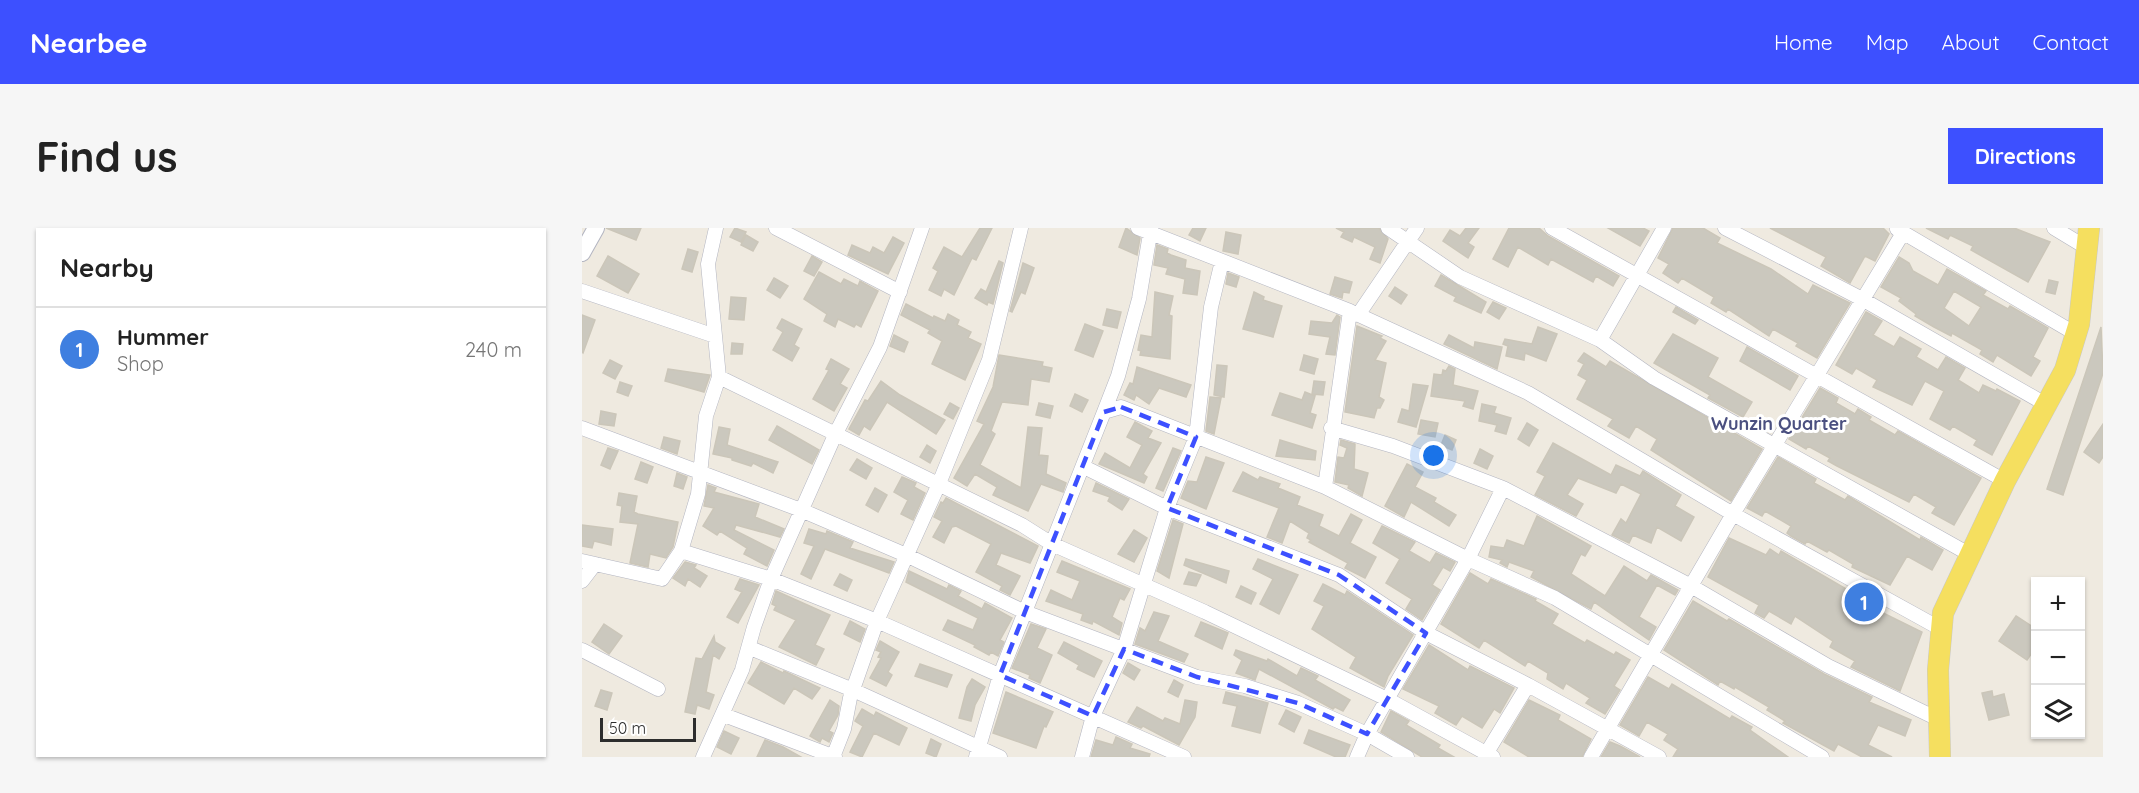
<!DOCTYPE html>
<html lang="en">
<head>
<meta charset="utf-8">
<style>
	body { margin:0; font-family:Quicksand,sans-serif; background:#f6f6f6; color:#222 }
	.controls { position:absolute; right:18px; bottom:18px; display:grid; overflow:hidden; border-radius:0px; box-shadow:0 2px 4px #0004 }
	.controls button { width:54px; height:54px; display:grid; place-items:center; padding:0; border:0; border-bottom:2px solid #e0e0e0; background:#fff; color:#222; font:30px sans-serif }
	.scale { position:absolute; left:18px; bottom:15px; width:96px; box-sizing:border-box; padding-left:6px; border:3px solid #2d2d2d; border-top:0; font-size:16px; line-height:21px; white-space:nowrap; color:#2d2d2d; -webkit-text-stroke:4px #fff; paint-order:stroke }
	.you { position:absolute; left:852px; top:228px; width:21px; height:21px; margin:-15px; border:4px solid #fff; border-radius:50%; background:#1a73e8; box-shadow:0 0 0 9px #1a73e833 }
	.badge { display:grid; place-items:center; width:39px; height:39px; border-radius:50%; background:#3d50ff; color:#fff; font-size:20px; font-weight:700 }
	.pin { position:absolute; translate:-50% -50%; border:3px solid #fff; box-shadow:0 2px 6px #0006 }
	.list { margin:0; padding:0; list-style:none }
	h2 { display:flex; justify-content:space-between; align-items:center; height:78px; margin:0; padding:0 24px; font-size:26px }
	h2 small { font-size:20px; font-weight:400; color:#767676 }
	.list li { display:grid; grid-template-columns:39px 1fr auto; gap:18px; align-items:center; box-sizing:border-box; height:84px; padding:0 24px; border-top:2px solid #e0e0e0 }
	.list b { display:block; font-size:22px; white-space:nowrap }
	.list p { margin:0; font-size:20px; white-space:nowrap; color:#767676 }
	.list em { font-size:20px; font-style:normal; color:#767676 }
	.icon { flex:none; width:33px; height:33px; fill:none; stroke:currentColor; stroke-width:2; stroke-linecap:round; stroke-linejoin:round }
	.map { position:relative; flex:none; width:1521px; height:529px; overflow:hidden; border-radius:0px }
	header { display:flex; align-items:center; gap:36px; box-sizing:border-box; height:84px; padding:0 30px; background:#3d50ff; color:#fff }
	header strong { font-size:28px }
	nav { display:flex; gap:33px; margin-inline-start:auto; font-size:21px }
	.intro { display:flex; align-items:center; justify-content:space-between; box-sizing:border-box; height:144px; padding:0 36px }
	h1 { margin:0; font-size:42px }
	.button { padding:15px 27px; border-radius:0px; background:#3d50ff; color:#fff; font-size:21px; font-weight:700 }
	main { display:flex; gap:36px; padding:0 36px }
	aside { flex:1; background:#fff; border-radius:0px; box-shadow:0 2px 4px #0004 }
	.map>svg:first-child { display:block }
	.building { fill:#cbc8be; stroke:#cbc6b9; stroke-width:1.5; fill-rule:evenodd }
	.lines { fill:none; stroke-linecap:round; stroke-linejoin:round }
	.minor-casing { stroke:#b3b5c1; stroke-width:15 }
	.tertiary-casing { stroke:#b3b5c1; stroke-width:18 }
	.primary-casing { stroke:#c8c8c8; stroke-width:22 }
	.minor { stroke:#fff; stroke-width:14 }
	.tertiary { stroke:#fff; stroke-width:16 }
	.primary { stroke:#f5df5f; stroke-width:21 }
	.marked { fill:none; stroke:#3d50ff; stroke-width:4.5; stroke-dasharray:12 8; stroke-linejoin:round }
	.labels { text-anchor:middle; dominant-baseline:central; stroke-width:6; stroke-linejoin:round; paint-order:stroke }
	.neighbourhood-label { font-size:18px; font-weight:bold; fill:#4b5080; stroke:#fff }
</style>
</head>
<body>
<header>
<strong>Nearbee</strong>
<nav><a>Home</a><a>Map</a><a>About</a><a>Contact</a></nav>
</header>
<div class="intro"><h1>Find us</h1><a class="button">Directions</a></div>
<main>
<aside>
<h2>Nearby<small></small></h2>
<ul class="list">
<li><span class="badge" style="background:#3f7fe0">1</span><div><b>Hummer</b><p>Shop</p></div><em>240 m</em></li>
</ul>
</aside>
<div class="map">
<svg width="1521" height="529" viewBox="0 0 1521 529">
	<rect width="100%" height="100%" fill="#efeae0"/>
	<!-- building -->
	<path class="building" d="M24 0H59L54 12Z
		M153 0 164 4 159 14 148 9Z
		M398 0H410L394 32 390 30 372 67 362 61 359 68 347 62 356 43 351 40 362 19 380 29Z
		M544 0 558 10 555 27 537 19Z
		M611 0H624L618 13 607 7Z
		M754 0H797L806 11 798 35 788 31 793 19 772 9 770 14 759 9 762 4Z
		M884 0H897L886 15 892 19 886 30 861 13 868 2 878 8Z
		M927 0H957L966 8 1037 48 1031 58 1014 48 1011 54 969 31 966 37 936 19 926 39 911 31Z
		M1026 0H1061L1067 3 1058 18Z
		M1091 0H1121L1138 10 1135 15 1189 41 1226 66 1231 57 1268 75 1235 130 1214 118 1216 115 1191 101 1187 108 1146 81 1144 84 1129 75 1132 69 1100 50 1096 55 1081 45 1087 36 1076 30Z
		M1188 0H1301L1307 6 1293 33 1283 28 1268 55 1239 38 1244 29Z
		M1344 0H1432L1468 14 1446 54 1389 22 1391 18 1368 7 1366 11Z
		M644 4 659 7 656 26 641 23Z
		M164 7 176 14 171 23 159 17Z
		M311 9 322 15 306 46 266 27 270 17 288 25 291 19 302 25Z
		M575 17 586 21 585 25 589 27 604 32 603 40 618 43 615 67 601 65 603 51 584 46 586 40 572 37Z
		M106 21 116 24 110 44 100 41Z
		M26 28 57 46 46 65 15 48Z
		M230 28 240 34 232 48 222 43Z
		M1317 29 1327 35 1331 43 1356 57 1365 41 1404 63 1401 67 1426 81 1428 78 1466 100 1451 129 1458 133 1449 148 1415 127 1411 134 1398 126 1400 122 1370 105 1369 108 1352 99 1333 88 1334 86 1317 73 1319 70 1299 59ZM1372 63 1399 79 1387 98 1362 80Z
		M417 33 421 35 411 76 406 74 405 77 393 70 399 61 404 64Z
		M441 35 452 40 443 66 439 64 430 84 428 83Z
		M237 44 259 56 262 51 276 58 278 53 296 63 279 99 274 96 272 99 256 91 253 99 242 93 245 86 222 71Z
		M646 45 657 49 654 59 644 56Z
		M859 47 904 74 899 85 872 73 874 69 853 58Z
		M753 49 770 54 767 65 761 64 760 70 748 66Z
		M192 50 206 58 198 70 185 62Z
		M1467 52 1476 54 1473 66 1464 64Z
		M813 59 825 67 819 76 807 68Z
		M573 64 591 68 587 87 590 88 588 131 558 127 559 123 556 122 559 107 570 109Z
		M672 64 682 69 681 72 700 78 691 109 661 101Z
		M149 69 164 70 162 92 147 91Z
		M911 74 924 80 917 91 905 84Z
		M324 76 351 90 352 88 363 93 366 86 377 92 375 97 389 104 386 110 399 116 383 152 350 136 360 113 346 105 348 102 319 87Z
		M1094 79 1116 92 1113 96 1091 84Z
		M525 81 539 84 535 100 521 97Z
		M1284 84 1300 93 1291 107 1312 119 1318 109 1339 121 1334 129 1356 142 1364 129 1383 140 1376 152 1397 165 1401 157 1414 163 1415 161 1438 173 1410 227 1392 217 1395 212 1371 198 1368 202 1348 191 1362 163 1343 153 1330 177 1291 159 1295 152 1274 140 1270 146 1254 137Z
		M0 87 13 92 1 125 0 124Z
		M755 87 758 89 753 127 744 126 748 109 727 106 729 93 750 95Z
		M200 91 220 101 212 117 217 120 210 133 191 122 201 104 195 100Z
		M503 96 521 103 511 129 493 122Z
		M775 98 800 108 798 110 804 113 793 132 804 135 797 169 802 172 798 180H795L792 190 763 184Z
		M956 99 975 106 964 133 943 125 942 132 924 128 926 118 921 116 923 111 950 116Z
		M1519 99 1521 145 1481 267 1465 261Z
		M1091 106 1136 130 1126 149 1170 174 1161 189 1126 170 1128 167 1072 135Z
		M312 107 326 114 322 124 308 118Z
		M867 107 892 120 893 114 920 119 915 141 862 116Z
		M150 115 161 116 160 126H149Z
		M1165 119 1216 148 1208 162 1158 133Z
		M1002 125 1024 139 1028 133 1180 221 1149 273 1069 222 1075 211 1054 198 1047 210 1026 198 1031 191 995 171 1005 152 996 147 1002 136 996 133Z
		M417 127 461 134 460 138 470 140 467 154 449 151 446 177 420 174 409 203 413 206 398 237 439 260 446 199 460 200 457 227 466 228 464 246 484 255 481 264 459 256 446 283 411 267 415 259 393 246 385 258 372 250 402 196 395 193 411 159Z
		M722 127 736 131 732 146 718 142Z
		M249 131 267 141 258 156 265 160 252 183 231 171 247 142 244 141Z
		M28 132 40 138 33 151 21 145Z
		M635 137 645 138 642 169 632 167Z
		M867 138 873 141 871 157 896 163 891 181 881 178 883 173 849 168 852 146 860 147 861 142 864 143Z
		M555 139 609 157 604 169 577 160 567 176 554 167 552 172 542 167 548 155 551 156Z
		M86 141 128 147 122 164 83 153Z
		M299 153 318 167 363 192 354 206 305 174 288 202 282 198 277 207 267 201 283 172 286 173Z
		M732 153 743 154 741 167 730 166Z
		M38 154 50 158 46 168 35 164Z
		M831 156 846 158 834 199 816 194 820 181 827 183Z
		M1238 160 1256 170 1254 175 1273 186 1276 181 1289 189 1287 192 1313 207 1316 203 1399 250 1372 297 1350 285 1354 279 1332 266 1327 274 1255 238 1246 233 1248 230 1226 218 1224 221 1207 211Z
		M723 164 733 168 728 185 734 187 730 200 690 187 698 165 720 172Z
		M493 166 506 172 500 184 488 178Z
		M628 169 639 170 632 206 624 203Z
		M368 175 377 180 371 191 362 186Z
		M457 175 471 178 468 190 454 187Z
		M900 176 914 179 912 185 929 190 924 206 913 203 915 197 897 193Z
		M19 183 34 186 32 198 17 196Z
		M839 192 856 195 853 209 836 206Z
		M553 194 570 203 566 210 579 215 561 246 565 249 562 255 517 236 523 225 548 240 560 217 545 209Z
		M945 195 956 202 947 218 936 211Z
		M1521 196V229L1517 235 1502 224Z
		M195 198 237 222 230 236 187 212Z
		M137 199 148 201 145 217 196 234 191 245 171 235 169 238 150 232V230L131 226Z
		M863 207 874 212 870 222 859 217Z
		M82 209 98 213 95 226 79 220Z
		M698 212 734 223 733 232 694 228Z
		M759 212 773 216 772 241 786 245 780 268 766 260 767 257 753 254 756 229 762 230 765 220 758 217Z
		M971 215 1029 247 1034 237 1058 248 1061 243 1099 267 1093 278 1112 289 1099 313 1075 299 1069 315 1051 307 1047 315 1030 307 1039 291 1044 295 1059 266 1039 256 1034 265 996 250 985 267 1001 276 994 288 953 267 963 248 955 244Z
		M345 217 354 223 348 235 338 229Z
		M26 220 36 223 28 241 19 237Z
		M591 220 599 223 581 263 574 260Z
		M898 221 911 228 905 241 892 235Z
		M624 229 642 235 624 281 599 270 606 253 615 254Z
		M1196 229 1234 251 1232 255 1263 272 1266 268 1338 312 1339 309 1361 322 1350 342 1325 328 1308 357 1270 339 1271 336 1247 322 1245 324 1225 313 1223 316 1209 308 1205 305 1209 298 1183 283 1180 288 1165 280Z
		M275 231 290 240 284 251 268 242Z
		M59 234 71 239 65 255 53 251Z
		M825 236 841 244 833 259 854 270 852 274 874 287 867 298 829 274 822 289 803 278Z
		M661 244 676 252 678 249 698 256 696 260 718 269 715 277 741 287 737 298 757 308 769 286 780 292 768 315 794 329 783 350 763 340 766 335 727 314 729 312 725 310 727 305 708 293 700 315 685 309 697 280 651 263Z
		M95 245 105 249 101 261 92 258Z
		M320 249 334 255 332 259 343 265 331 292 319 286 326 272 312 264Z
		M514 255 547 271 540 282 526 273 528 269 511 263Z
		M126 257 134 260 132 264 177 276 173 289 202 301 198 309 154 297 152 302 192 322 185 338 162 326 165 320 138 303 135 307 121 298 132 280 122 278Z
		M293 260 305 267 296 284 284 277Z
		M37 265 55 268 52 284 56 286 96 294 91 319 84 330 68 326 66 339 48 335 56 296 38 294 40 278 35 277Z
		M364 270 456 318 448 335 419 325 414 337 438 348 428 367 418 362 420 358 394 344 409 316 374 298 370 299 362 315 351 309 360 293 352 289 359 274 361 275Z
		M955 288 1009 318 1003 328 999 326 989 346 1023 368 1042 338 1065 353 1069 347 1096 362 1093 367 1075 357 1057 389 1074 399 1067 412 1012 374 1009 381 949 349 952 343 927 334 925 339 918 335 920 332 907 329 909 318 922 320 925 312 942 318Z
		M591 292 601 296 587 350 575 343Z
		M0 297 31 301 29 317 12 313 10 320 0 318Z
		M800 298 833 314 827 323 848 335 854 325 873 334 868 343 861 339 850 357 858 362 840 392 824 381 830 371 804 355 818 331 791 315Z
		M227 301 244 306 245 303 271 314 268 320 312 334 307 345 243 321 229 351 219 346 232 318 222 315Z
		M552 302 565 310 552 334 536 326Z
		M1147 310 1184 327 1188 321 1197 327 1199 323 1295 379 1293 381 1340 404 1318 463 1269 439 1273 433 1248 419 1251 413 1213 388 1209 396 1187 383 1182 390 1173 385 1177 377 1126 349Z
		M604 331 647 343 644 355 602 337Z
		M676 331 716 347 697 386 678 376 691 351 671 341Z
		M480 333 548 361 542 372 538 370 530 389 540 395 537 407 511 393 510 396 499 392 501 386 464 373 469 362 490 372 498 353 475 344Z
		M103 334 114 337 112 340 125 348 118 359 106 351 103 358 91 350Z
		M327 343 365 361 367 357 379 363 376 368 400 381 403 375 430 390 418 412 422 414 416 428 409 424 407 427 392 419 393 417 361 402 366 392 391 402 396 390 324 354Z
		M607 344 619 347 614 358 602 356Z
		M888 345 906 356 909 351 954 371 953 373 976 386 970 396 1003 415 1005 412 1032 427 1034 424 1048 432 1032 458 1038 462 1023 486 1004 475 1008 470 984 455 981 461 965 451 966 445 946 433 943 438 902 412 897 420 859 396Z
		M258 346 270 352 265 363 252 357Z
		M158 351 177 357 156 395 145 389 160 364 153 361Z
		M741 356 763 367 765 363 831 407 806 448 802 459 768 440 774 429 730 401 742 378 732 373Z
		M659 358 674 365 669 376 654 369Z
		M194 363 248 387 233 417 242 421 234 437 197 419 214 392 192 382 194 378 190 376Z
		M1111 373 1145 393 1147 391 1242 446 1290 469 1287 474 1329 492 1323 508 1296 497 1286 517 1310 529H1280L1256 516 1252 523 1201 495 1203 493 1185 482 1187 479 1153 459 1152 461 1138 453 1136 457 1082 422Z
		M572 384 587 388 576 413 606 426 602 434 553 416 558 400 563 403Z
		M1434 388 1454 401V419L1445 432 1417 413Z
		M268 393 283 401 278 414 262 406Z
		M619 394 646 405 640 421 613 408Z
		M22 396 40 408 27 426 10 414Z
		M449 396 464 401 455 420 470 427 458 455 447 450 448 447 430 440Z
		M132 408 133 414 143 420 137 431 131 427 124 464 132 467 127 481 115 477 113 486 103 484 114 430 120 431Z
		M298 413 317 424 306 444 310 447 304 458 288 450 299 430 296 429 299 424 294 422Z
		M482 414 520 433 512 449 495 441 497 437 476 425Z
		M847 417 886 442 888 438 932 460 918 485 912 481 900 500 880 488 874 497 853 485 857 478 821 461Z
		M654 422 685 433 686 431 715 448 719 440 736 448 733 452 768 472 761 483 753 479 751 481 677 441 673 452 654 445 660 432 652 427Z
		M179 434 201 445 202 443 238 460 230 471 212 460 202 476 166 455Z
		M546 435 558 442 552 452 541 445Z
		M338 436 370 447 365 459 333 448Z
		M1066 449 1087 461 1090 456 1148 491 1150 488 1170 499 1168 502 1206 529H1091L1096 521 1082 512 1086 506 1065 494 1057 508 1038 497Z
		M390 451 403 459 393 477 389 493 377 490 385 459Z
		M592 452 601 457 596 469 586 464Z
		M19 462 30 465 25 482 13 478Z
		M1410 463 1411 469 1422 466 1427 487 1407 492 1400 465Z
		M424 464 471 484 464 499 462 498 454 520 411 505Z
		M644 464 686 475 678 505 650 498 655 478 641 475Z
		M248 472 257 478 256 487 247 503 251 505 247 514 240 510 238 514 228 508Z
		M603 472 615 474 613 489 597 517 561 498 559 500 546 494 555 479 581 493 583 490 598 496Z
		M947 472 978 487 976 492 1009 511 1000 529H947L922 514Z
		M280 481 292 488 294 484 325 500 317 517 292 505 280 529 268 524 281 498 273 493Z
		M704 482 719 489 712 504 697 496Z
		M809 483 827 493 824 497 858 517 856 520 872 529H840L799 504Z
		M727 502 768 517 763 529H754L722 515Z
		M142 503 157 510 149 526 135 519Z
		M534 509 550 516 548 520 568 526 567 529H509L514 512 531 517Z
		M349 511 359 516 354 529 344 525Z
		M183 512 201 519 219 529H175Z
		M1028 514 1038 518 1058 529H1019Z"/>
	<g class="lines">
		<!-- minor casing -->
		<g class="minor-casing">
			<path id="minor" d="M194 0 318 64
				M556 0 768 83 946 165 1151 286 1359 401
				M806 0 878 49 1018 112 1072 150 1387 326
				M970 0 1423 253
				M1143 0 1280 71 1465 177
				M1472 0 1505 20
				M1315 1 1494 106
				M0 63 133 108
				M776 87 835 0
				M1018 112 1082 0
				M137 149 440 297 470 316 623 384 805 471 911 529
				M522 184 536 148 557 71 569 0
				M0 200 219 282 324 327 443 384 615 449 663 458 716 475 785 506 825 529
				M749 200 811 218 921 260 1109 358 1246 438 1358 492
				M502 239 585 280 757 347 844 405 946 457 1077 529
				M743 259 768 83
				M99 323 189 351 295 393 602 529
				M0 333 80 351 99 323 116 266 124 188 137 149 126 36 134 0
				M0 353 13 336
				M168 420 271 462 418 529
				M0 422 76 461
				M142 487 253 529
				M904 526 946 457
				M121 529 160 442 172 399 189 351 253 207 298 119 340 0
				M251 529 262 501 268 470 295 393 356 258 407 132 439 0
				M394 529 418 447 522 184 539 179 743 259 886 331 973 370 1240 529
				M500 529 511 488 542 421 585 280 614 209 629 79 640 33
				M775 529 785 506 886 331 921 260
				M1009 529 1151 286 1321 5"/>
		</g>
		<!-- tertiary casing -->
		<g class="tertiary-casing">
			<path id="tertiary" d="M0 25 14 0"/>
		</g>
		<!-- primary casing -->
		<g class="primary-casing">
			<path id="primary" d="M1358 529 1356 442 1361 385 1423 253 1483 142 1497 96 1507 0"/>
		</g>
		<!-- minor -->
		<use href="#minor" class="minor"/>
		<!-- tertiary -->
		<use href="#tertiary" class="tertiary"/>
		<!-- primary -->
		<use href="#primary" class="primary"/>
	</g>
	<!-- marked area -->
	<path class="marked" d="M539 179 614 209 585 280 757 347 844 405 785 506 716 475 615 449 542 421 511 488 418 447 522 184Z"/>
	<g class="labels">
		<!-- neighbourhood labels -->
		<g class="neighbourhood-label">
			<text x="1197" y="195">Wunzin Quarter</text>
		</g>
	</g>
</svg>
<div class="controls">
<button>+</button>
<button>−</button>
<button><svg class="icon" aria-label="layers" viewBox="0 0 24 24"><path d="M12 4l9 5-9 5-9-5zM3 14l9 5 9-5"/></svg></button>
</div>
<div class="scale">50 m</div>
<div class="you"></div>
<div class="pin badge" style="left:1282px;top:374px;background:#3f7fe0">1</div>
</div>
</main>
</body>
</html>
